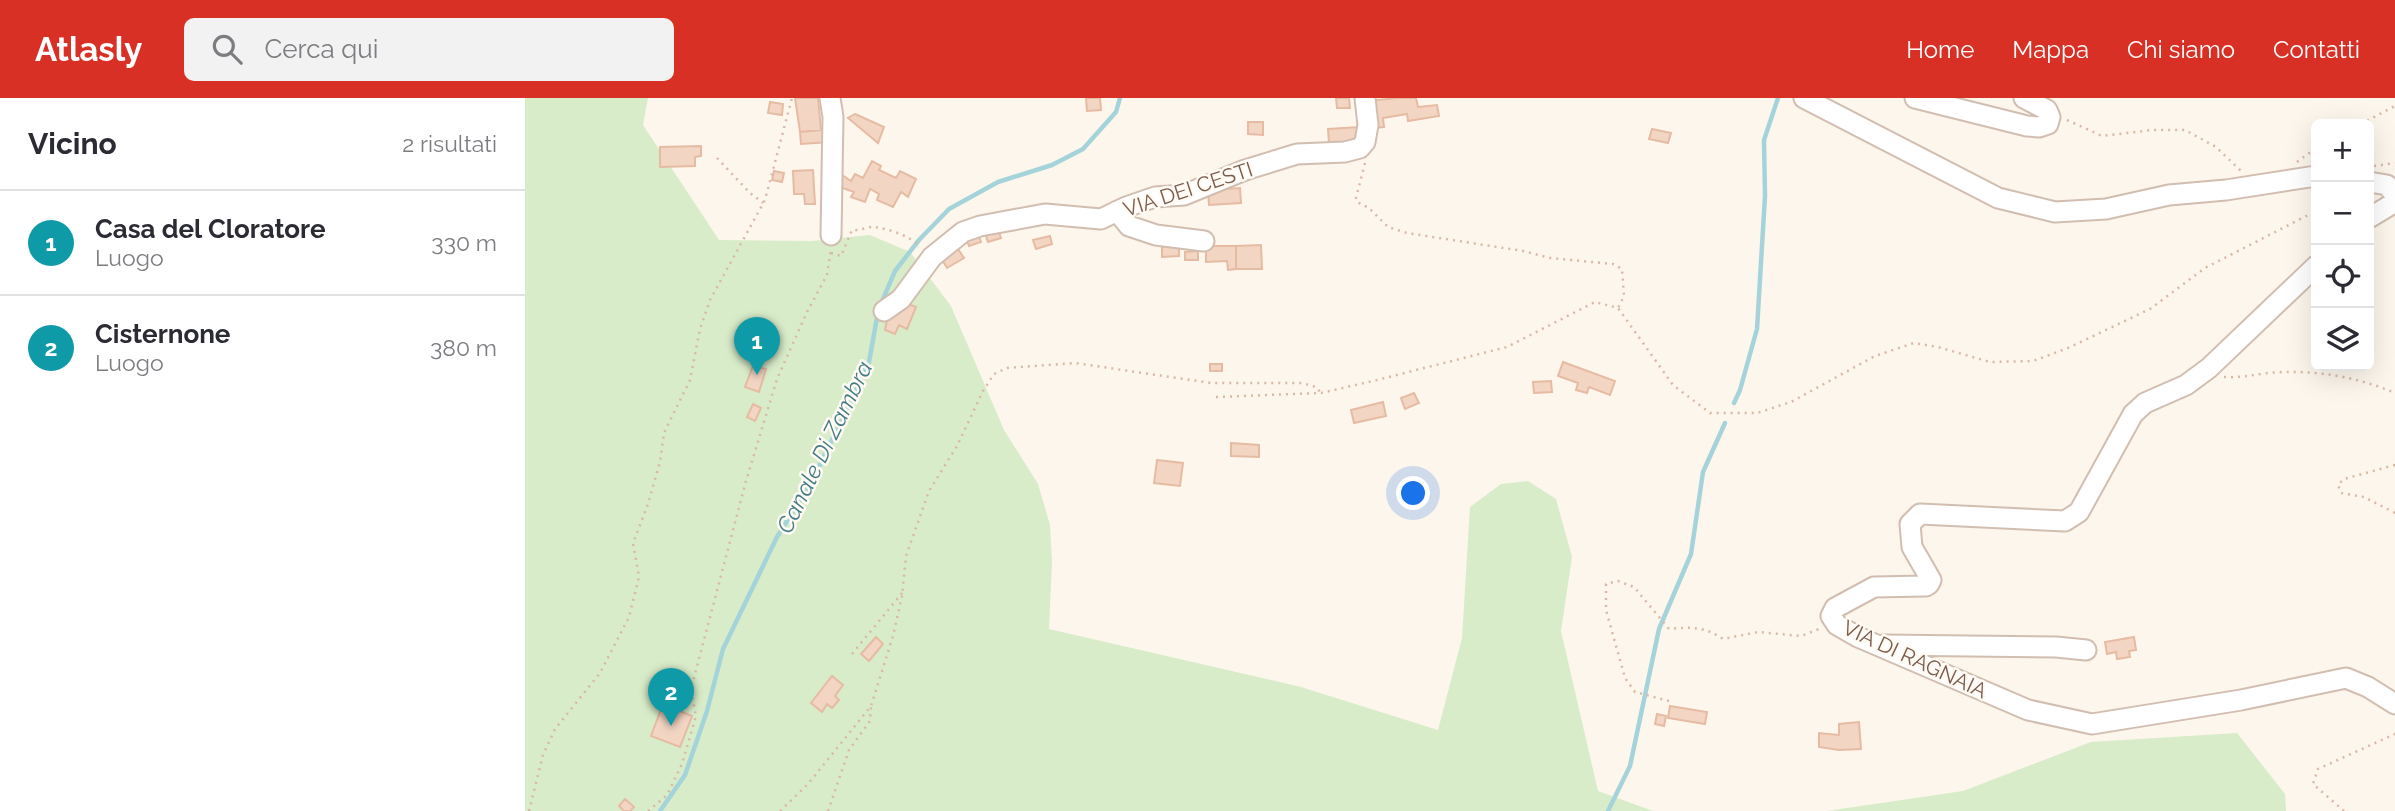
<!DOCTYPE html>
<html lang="it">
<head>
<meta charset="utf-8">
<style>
	body { margin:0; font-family:Raleway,sans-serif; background:#f2f2f3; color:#2b2b33 }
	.controls { position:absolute; right:21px; top:21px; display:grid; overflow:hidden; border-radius:10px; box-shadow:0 7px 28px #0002 }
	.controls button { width:63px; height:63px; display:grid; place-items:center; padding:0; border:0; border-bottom:2px solid #e1e1e2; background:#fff; color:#2b2b33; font:35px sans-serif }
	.you { position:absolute; left:889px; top:396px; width:24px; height:24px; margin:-18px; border:5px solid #fff; border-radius:50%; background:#1a73e8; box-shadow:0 0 0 10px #1a73e833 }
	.badge { display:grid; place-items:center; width:46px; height:46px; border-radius:50%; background:#d93025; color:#fff; font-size:23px; font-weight:700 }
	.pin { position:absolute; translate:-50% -58px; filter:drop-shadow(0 2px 4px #0008) }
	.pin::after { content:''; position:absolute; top:37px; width:24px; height:21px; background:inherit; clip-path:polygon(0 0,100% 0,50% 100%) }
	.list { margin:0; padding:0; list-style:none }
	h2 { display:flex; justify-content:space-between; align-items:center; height:91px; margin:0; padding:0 28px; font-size:30px }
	h2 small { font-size:23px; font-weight:400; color:#7c7c81 }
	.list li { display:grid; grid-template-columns:46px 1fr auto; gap:21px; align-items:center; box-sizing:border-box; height:105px; padding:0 28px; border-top:2px solid #e1e1e2 }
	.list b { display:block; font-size:26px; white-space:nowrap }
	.list p { margin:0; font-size:23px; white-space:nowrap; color:#7c7c81 }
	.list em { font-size:23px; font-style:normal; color:#7c7c81 }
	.icon { flex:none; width:38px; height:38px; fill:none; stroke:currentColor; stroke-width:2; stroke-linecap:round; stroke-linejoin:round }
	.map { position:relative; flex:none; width:1870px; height:713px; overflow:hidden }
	header { display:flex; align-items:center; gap:42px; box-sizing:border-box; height:98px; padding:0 35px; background:#d93025; color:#fff }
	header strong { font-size:33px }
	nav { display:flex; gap:38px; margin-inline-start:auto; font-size:24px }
	.search { width:490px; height:63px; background:#f2f2f3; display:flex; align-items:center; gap:18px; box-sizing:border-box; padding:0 24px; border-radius:10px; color:#7c7c81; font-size:26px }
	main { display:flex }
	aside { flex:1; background:#fff }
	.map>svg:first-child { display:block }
	.green { fill:#d8ecc9 }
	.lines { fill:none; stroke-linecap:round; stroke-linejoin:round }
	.stream { stroke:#a5d3da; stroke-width:4.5 }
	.building { fill:#f3d5c3; stroke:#e6bba3; stroke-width:2 }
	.minor-casing { stroke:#d1beb0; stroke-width:23 }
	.path { stroke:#d9b8a5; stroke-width:2.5; stroke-dasharray:2 5; stroke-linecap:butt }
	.minor { stroke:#fff; stroke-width:19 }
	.labels { text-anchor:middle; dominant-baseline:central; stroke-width:5; stroke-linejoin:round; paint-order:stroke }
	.street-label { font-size:21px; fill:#7a5c4d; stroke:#fffaf3 }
	.water-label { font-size:23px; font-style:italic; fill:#437c86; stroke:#fffaf3 }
</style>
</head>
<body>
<header>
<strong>Atlasly</strong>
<div class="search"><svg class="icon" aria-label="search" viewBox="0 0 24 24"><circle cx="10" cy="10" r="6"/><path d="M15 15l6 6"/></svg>Cerca qui</div>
<nav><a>Home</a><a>Mappa</a><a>Chi siamo</a><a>Contatti</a></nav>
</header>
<main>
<aside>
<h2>Vicino<small>2 risultati</small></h2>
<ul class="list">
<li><span class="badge" style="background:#0f9aa8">1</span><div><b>Casa del Cloratore</b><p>Luogo</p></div><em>330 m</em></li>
<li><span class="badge" style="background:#0f9aa8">2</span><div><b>Cisternone</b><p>Luogo</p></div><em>380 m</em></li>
</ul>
</aside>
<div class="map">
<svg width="1870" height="713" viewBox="0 0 1870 713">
	<rect width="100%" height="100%" fill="#fdf6ec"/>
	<!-- green -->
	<path class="green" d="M0 0H123L118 27 194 142 287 143 345 137 385 154 426 208 479 332 513 386 525 427 527 464 524 531 776 589 913 632 937 540 945 409 976 386 1003 383 1031 401 1047 459 1036 533 1073 693 1128 713H0Z
		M1712 635 1760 696 1761 713H1302L1438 693 1566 644Z"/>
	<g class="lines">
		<!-- stream -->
		<path class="stream" d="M356 206 370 173 394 142 424 111 473 84 527 67 558 51 591 14 595 0
			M1209 305 1215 292 1232 231 1240 98 1239 42 1253 0
			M135 713 160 677 182 613 198 551 252 439 286 385 328 299 344 264 353 214
			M1083 713 1105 668 1134 531 1166 456 1178 374 1200 325"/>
	</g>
	<!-- building -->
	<path class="building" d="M270 0H293L296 32 275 34Z
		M561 0H575L576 12 562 13Z
		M811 0H824L825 10H812Z
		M872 0H891L893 9 912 7 914 18 883 23 882 16 858 20 859 29 847 30 843 3Z
		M245 4 258 6 257 17 243 15Z
		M330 16 359 29 353 45 323 20Z
		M723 24H738V37L723 36Z
		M835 29 836 44 804 46 803 31Z
		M305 31V44L276 46 275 34Z
		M1127 31 1146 35 1143 45 1124 41Z
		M176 48V58L170 59V68L135 69V49Z
		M347 63 356 68 354 72 371 80 375 73 391 81 383 99 376 94 368 109 352 102 354 96 345 91 340 104 326 99 329 94 315 89 317 77 326 83 330 76 338 80Z
		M288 72 290 106H280L279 96H269L268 73Z
		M249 73 259 75 257 84 247 82Z
		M715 90 716 105 684 107 683 92Z
		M472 128 476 140 463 144 459 132Z
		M452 133 456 144 444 148 440 137Z
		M525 138 527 146 511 151 508 142Z
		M736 147 737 171H711V148Z
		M431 148 439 160 422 170 415 158Z
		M681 148H711V171L703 172 702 163 681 164Z
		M637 149H654V158L637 159Z
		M673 153V162H660V154Z
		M378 204 391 209 382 231 374 227 370 236 360 232 364 212 373 216Z
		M1038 264 1090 283 1085 297 1064 289 1062 295 1051 292 1053 285 1033 278Z
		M685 266H697V273H685Z
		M228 268 241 271 234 294 220 289Z
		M1026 283 1027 294 1009 295 1008 284Z
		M889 295 894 305 880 311 876 300Z
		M858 304 861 318 829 325 826 312Z
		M228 306 236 310 230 323 222 319Z
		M706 345 734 347V359L706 358Z
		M632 362 658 365 655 388 629 385Z
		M351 539 358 546 344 563 336 556Z
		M1609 539 1611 552 1604 553 1605 559 1592 561 1591 554 1582 556 1580 544Z
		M307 578 318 587 310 598 314 602 307 610 302 606 297 614 286 605Z
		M138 606 167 618 155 649 126 638Z
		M1145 608 1182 614 1180 626 1143 620Z
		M1132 616 1141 618 1139 628 1130 626Z
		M1334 624 1336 651 1314 652 1294 649V635L1314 637V626Z
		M100 701 109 709 105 713H99L94 708Z"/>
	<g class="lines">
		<!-- minor casing -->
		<g class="minor-casing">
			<path id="minor" d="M305 0 308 19 306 137
				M1279 0 1473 100 1530 114 1581 111 1644 97 1701 92 1791 78
				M1390 0 1502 28 1514 29 1523 26 1525 19 1522 12 1499 0
				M1844 84 1862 87 1870 97
				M592 113 604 128 631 137 679 143
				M1844 120 1867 106 1870 99
				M1791 168 1684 270 1661 287 1620 305 1608 316 1554 414 1540 423 1395 416 1385 426 1387 449 1406 482 1404 486 1401 488 1349 489 1310 510 1306 518 1312 527 1333 539 1503 612 1567 626 1716 602 1821 580 1843 589 1870 606
				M359 213 376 201 407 159 438 134 455 128 520 116 576 121 601 109 630 99 659 97 720 72 772 56 820 54 835 50 840 44 843 27 840 0
				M1359 547 1531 549 1561 552"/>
		</g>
		<!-- path -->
		<path class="path" d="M1542 22 1577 38 1627 32H1660L1691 49 1716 73
			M1836 26 1870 8
			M192 60 224 94 238 105
			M1772 64 1791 50
			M840 65 831 100 832 104 844 110 863 129 882 135 998 153 1025 160 1088 166 1097 171 1099 198 1093 210
			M1849 68 1870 65
			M306 155 316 158 327 132C335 133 343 128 350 129 364 131 384 138 394 147L393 149
			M1699 279C1713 280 1727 277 1742 275 1785 271 1831 278 1870 295
			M691 299 796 295 848 283 982 249 1070 204 1093 210 1148 287 1185 315H1232L1266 304 1350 258 1389 245 1413 249 1465 264 1508 263 1543 250 1625 211 1680 170 1791 113
			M1870 367 1819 381 1813 387 1816 395 1839 399 1870 415
			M327 556 378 494
			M1144 603 1110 594 1100 580 1081 512V486L1093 483 1109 489 1144 531C1165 529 1179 528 1198 541L1233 534 1276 538 1294 531
			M4 713 18 657 30 631 75 575 104 519 114 479 108 445 123 406 135 364 139 335 165 282 175 231 185 202 240 102 267 0
			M123 713 142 697 157 666 171 618 166 591 221 383 252 281 282 214 302 177 306 151
			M255 713 283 686 346 608 368 538 377 498 381 458 404 393 432 348 458 293 469 276 482 270 550 265 686 285H777L791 289 796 295
			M303 713 324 652 345 623 346 608
			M1819 713 1788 686 1793 671 1870 636"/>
		<!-- minor -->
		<use href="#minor" class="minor"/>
	</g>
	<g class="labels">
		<!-- street labels -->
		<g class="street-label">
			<text transform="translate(663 91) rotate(-18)">VIA DEI CESTI</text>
			<text transform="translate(1390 561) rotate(25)">VIA DI RAGNAIA</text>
		</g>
		<!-- water labels -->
		<g class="water-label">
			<text transform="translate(299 349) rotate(-64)">Canale Di Zambra</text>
		</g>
	</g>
</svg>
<div class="controls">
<button>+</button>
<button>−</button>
<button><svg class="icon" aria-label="locate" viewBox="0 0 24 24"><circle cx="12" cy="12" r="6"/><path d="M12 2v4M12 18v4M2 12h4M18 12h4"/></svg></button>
<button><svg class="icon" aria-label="layers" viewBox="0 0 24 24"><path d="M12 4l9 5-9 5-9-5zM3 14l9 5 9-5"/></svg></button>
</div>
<div class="you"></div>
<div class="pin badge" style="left:232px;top:277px;background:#0f9aa8">1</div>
<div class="pin badge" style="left:146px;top:628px;background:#0f9aa8">2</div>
</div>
</main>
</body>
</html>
